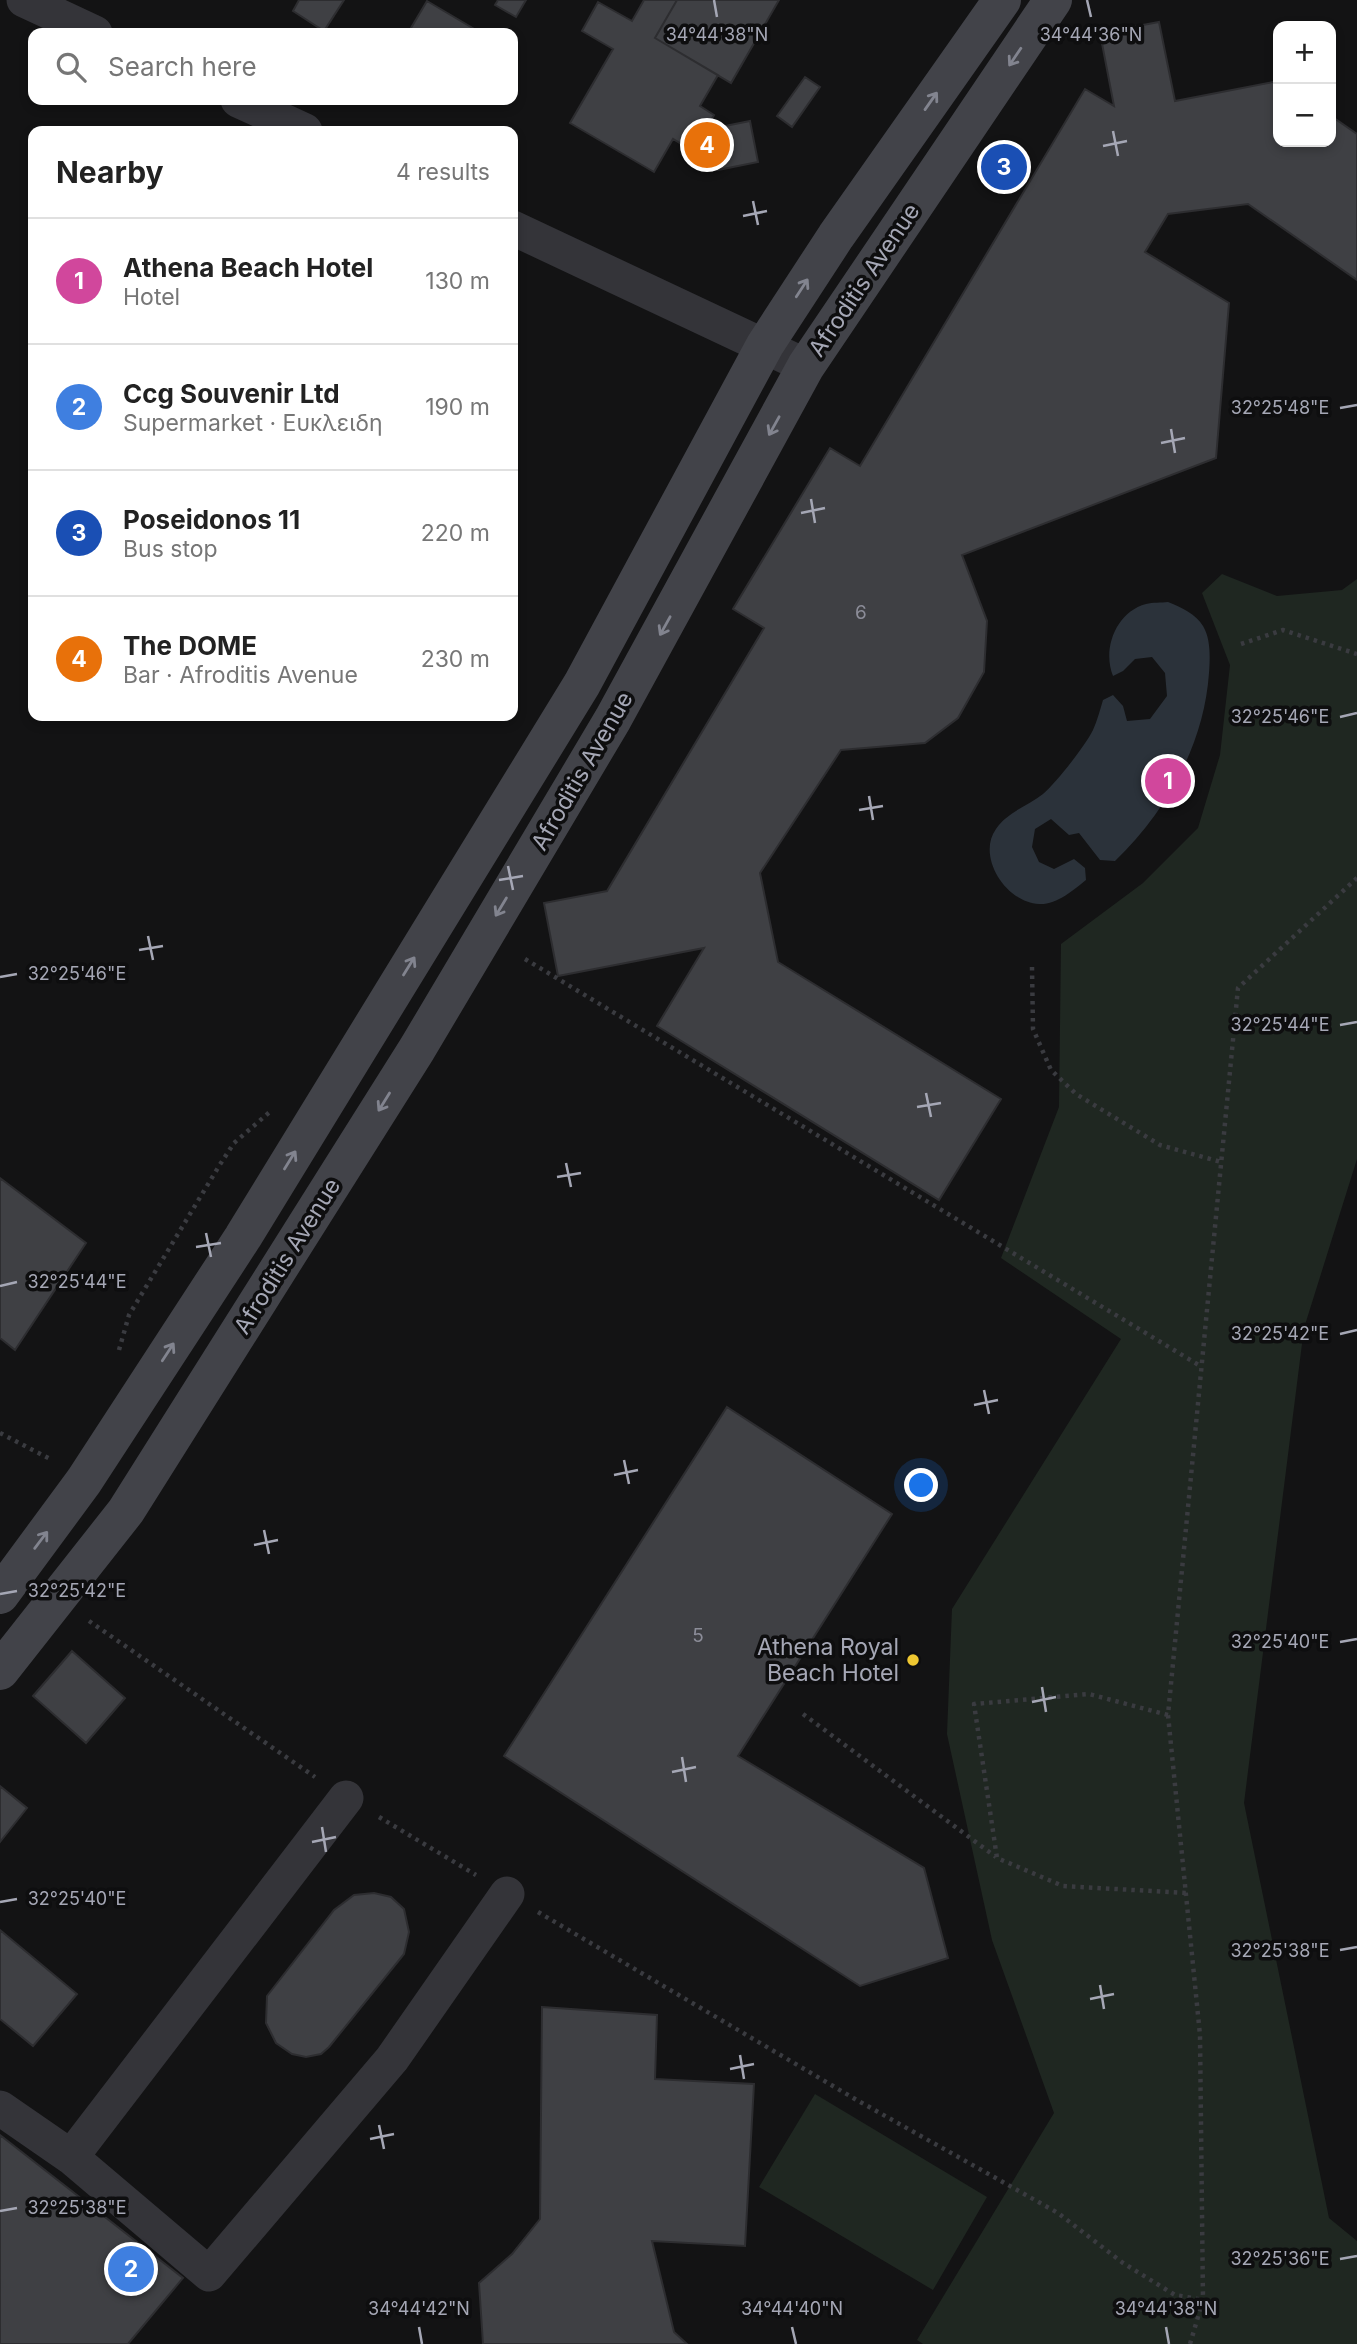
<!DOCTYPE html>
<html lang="en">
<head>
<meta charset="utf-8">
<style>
	body { margin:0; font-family:Inter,sans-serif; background:#f6f6f6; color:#222 }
	.controls { position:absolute; right:21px; top:21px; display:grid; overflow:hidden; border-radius:14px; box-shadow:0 4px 10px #0003 }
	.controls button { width:63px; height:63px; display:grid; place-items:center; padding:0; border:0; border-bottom:2px solid #e0e0e0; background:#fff; color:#222; font:35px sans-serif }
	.you { position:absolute; left:922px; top:1486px; width:24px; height:24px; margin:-18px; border:5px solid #fff; border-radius:50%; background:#1a73e8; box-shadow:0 0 0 10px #1a73e833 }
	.badge { display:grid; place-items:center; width:46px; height:46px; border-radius:50%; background:#0b8043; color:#fff; font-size:23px; font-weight:700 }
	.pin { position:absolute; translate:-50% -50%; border:4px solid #fff; box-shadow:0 2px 7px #0006 }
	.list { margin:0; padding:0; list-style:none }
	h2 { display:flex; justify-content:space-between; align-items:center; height:91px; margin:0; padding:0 28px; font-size:30px }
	h2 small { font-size:23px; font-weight:400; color:#767676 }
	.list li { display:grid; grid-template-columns:46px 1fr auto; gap:21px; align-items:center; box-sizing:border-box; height:126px; padding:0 28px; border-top:2px solid #e0e0e0 }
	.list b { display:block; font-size:26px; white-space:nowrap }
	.list p { margin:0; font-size:23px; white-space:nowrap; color:#767676 }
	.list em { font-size:23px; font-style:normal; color:#767676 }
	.icon { flex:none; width:38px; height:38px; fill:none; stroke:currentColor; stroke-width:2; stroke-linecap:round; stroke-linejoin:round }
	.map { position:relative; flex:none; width:1357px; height:2344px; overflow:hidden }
	.search { position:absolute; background:#fff; box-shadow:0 4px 10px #0003; left:28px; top:28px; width:490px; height:77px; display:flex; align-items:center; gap:18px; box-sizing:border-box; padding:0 24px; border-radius:14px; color:#767676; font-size:26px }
	.panel { position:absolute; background:#fff; box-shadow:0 4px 10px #0003; left:28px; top:126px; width:490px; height:595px; border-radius:14px }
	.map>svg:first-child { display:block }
	.green { fill:#1f2721 }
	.water { fill:#2b323a }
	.building { fill:#3f4044; stroke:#2d2d30; stroke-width:2 }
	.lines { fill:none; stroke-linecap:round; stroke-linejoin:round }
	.path { stroke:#3a3b40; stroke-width:4.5; stroke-dasharray:3.5 5; stroke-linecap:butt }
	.minor { stroke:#343439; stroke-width:35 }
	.secondary { stroke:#424349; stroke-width:38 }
	.oneway { stroke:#82848f }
	.ticks { fill:none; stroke:#a5a7b5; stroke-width:2.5 }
	.poi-dot { fill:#eec731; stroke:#0e0e0f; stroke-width:2.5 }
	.labels { text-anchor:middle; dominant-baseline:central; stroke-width:7; stroke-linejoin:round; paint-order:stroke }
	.number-label { font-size:19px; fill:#8c8d99 }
	.street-label { font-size:23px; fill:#a5a7b5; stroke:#0e0e0f }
	.poi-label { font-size:23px; fill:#a5a7b5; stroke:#0e0e0f; text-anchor:end }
	.ticks-label { font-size:18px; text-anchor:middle; fill:#a5a7b5; stroke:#0e0e0f; stroke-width:7; stroke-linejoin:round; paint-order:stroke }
</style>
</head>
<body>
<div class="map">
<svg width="1357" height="2344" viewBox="0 0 1357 2344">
	<rect width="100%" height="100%" fill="#131314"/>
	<!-- green -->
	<path class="green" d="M1222 574 1277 596 1342 590 1357 579V1159L1304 1328 1244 1803 1329 2218 1357 2241V2344H923L917 2340 1054 2113 992 1940 947 1734 952 1609 1121 1339 1001 1258 1059 1107 1061 944 1143 883 1198 828 1220 755 1230 665 1202 593Z
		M815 2094 987 2197 933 2290 759 2187Z"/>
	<!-- water -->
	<path class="water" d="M1168 602C1181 607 1196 614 1203 626 1211 639 1210 659 1209 673 1204 745 1166 812 1115 861L1100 860 1079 833 1069 835 1051 819 1035 829 1032 847 1039 862 1054 869 1074 859 1085 868 1086 880C1074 890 1056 905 1039 904 1007 903 976 857 996 829 1007 812 1028 806 1043 794 1056 783 1085 746 1093 730 1097 721 1100 710 1103 700L1113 695 1123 706 1127 721 1150 719 1167 696 1165 673 1152 657 1135 659 1123 671 1113 676C1102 649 1116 612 1146 604 1153 602 1161 603 1168 602Z"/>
	<!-- building -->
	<path class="building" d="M299 0H344L324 31 293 11Z
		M498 0H526L516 17 495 5Z
		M644 0H677L655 38 718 75 700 106 714 115 693 151 673 139 654 172 570 123 613 49 582 31 598 2 632 21Z
		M677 0H779L731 83 655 38Z
		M427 1 481 33H408Z
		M1159 22 1175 101 1278 81V142H1331V116L1357 134V280L1248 204 1168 214 1145 252 1229 303 1216 458 962 555 987 621 984 672 958 718 925 743 841 750 760 873 778 962 1001 1099 939 1200 657 1026 704 948 558 976 544 903 607 891 764 628 733 609 830 448 860 466 1085 89 1114 106 1100 33Z
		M805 77 820 87 792 127 777 116Z
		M750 121 758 162 718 170 710 129Z
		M0 1178 86 1243 15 1350 0 1338Z
		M727 1407 892 1514 738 1756 924 1868 948 1958 860 1986 504 1756Z
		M72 1651 125 1698 86 1743 33 1696Z
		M0 1786 27 1808 0 1842Z
		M374 1893 391 1897 404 1909 409 1932 404 1954 329 2047 321 2054 306 2057 292 2054 276 2043 266 2023 267 1996 334 1910 354 1895Z
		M0 1930 77 1994 33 2046 0 2019Z
		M542 2007 657 2015 655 2079 754 2084 745 2246 652 2241 674 2332 687 2344H483L479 2283 512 2254 540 2219Z
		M0 2135 183 2278 128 2344H0Z"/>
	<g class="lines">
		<!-- path -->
		<path class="path" d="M1241 644 1283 630 1357 654
			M525 959 1202 1367
			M1032 967 1033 1029 1051 1070 1076 1094 1160 1145 1221 1162
			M119 1350 129 1315 219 1166 234 1143 272 1110
			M0 1433 52 1460
			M89 1621 315 1777
			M803 1714 996 1857
			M1168 1715 1089 1694 974 1704 997 1858 1063 1886 1186 1893
			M379 1817 476 1875
			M538 1912 855 2099 1058 2213 1123 2263 1175 2295 1203 2300
			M1190 2344 1203 2300 1200 2035 1168 1715 1238 988 1357 878"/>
		<!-- minor -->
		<path class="minor" d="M24 0 95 33
			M238 100 305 131
			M513 228 806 366
			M0 2108 71 2157 209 2274 392 2059 507 1894
			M71 2157 346 1798"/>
		<!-- secondary -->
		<path class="secondary" d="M0 1595 84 1481 243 1237 582 684 765 345 836 236 1002 0
			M0 1671 126 1511 417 1049 613 719 806 366 1053 0"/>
	</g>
	<!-- one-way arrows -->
	<defs><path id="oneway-shaft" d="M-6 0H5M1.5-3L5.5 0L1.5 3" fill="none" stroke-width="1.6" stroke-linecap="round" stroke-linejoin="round" transform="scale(1.75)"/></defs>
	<g class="oneway">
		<use href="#oneway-shaft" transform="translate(1015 57) rotate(124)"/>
		<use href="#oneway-shaft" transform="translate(931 101) rotate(-55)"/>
		<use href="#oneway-shaft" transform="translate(802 288) rotate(-57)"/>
		<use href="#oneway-shaft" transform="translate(774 426) rotate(119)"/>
		<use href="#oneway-shaft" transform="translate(665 626) rotate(119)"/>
		<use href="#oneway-shaft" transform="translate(501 907) rotate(121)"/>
		<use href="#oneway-shaft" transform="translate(409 966) rotate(-58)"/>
		<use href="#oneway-shaft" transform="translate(384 1102) rotate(122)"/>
		<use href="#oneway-shaft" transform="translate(290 1160) rotate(-58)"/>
		<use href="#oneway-shaft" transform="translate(168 1352) rotate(-57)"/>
		<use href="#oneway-shaft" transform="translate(41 1540) rotate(-53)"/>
	</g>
	<!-- ticks -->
	<path class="ticks" d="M714 0 717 17M1087 0 1091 17M1113 131 1118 156M1103 146 1127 141M753 201 758 225M743 216 767 211M1340 408 1357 405M1171 429 1175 453M1161 443 1185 438M811 499 815 523M801 513 825 508M1340 717 1357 713M869 796 873 820M859 810 883 806M508 866 513 890M499 880 523 876M148 936 153 960M139 950 163 946M0 977 17 974M1340 1025 1357 1022M926 1093 931 1117M917 1107 941 1103M566 1163 571 1187M557 1177 581 1173M206 1233 211 1257M196 1247 221 1243M0 1286 17 1282M1340 1334 1357 1330M984 1390 989 1414M974 1405 998 1400M624 1460 629 1484M614 1475 638 1470M264 1530 269 1554M254 1545 278 1540M0 1594 17 1591M1340 1642 1357 1639M1042 1687 1046 1712M1032 1702 1056 1697M682 1757 686 1782M672 1772 696 1767M322 1827 326 1852M312 1842 336 1837M0 1902 17 1899M1340 1950 1357 1947M1100 1985 1104 2009M1090 1999 1114 1994M740 2055 744 2079M730 2069 754 2064M379 2125 384 2149M370 2139 394 2134M0 2211 17 2208M1340 2259 1357 2256M419 2327 422 2344M792 2327 796 2344M1166 2327 1169 2344"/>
	<!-- markers -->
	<circle class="poi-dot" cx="913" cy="1660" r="7"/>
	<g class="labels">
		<!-- number labels -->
		<g class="number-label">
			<text x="861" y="612">6</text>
			<text x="698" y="1635">5</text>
		</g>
		<!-- street labels -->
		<g class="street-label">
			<text transform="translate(864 280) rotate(-56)">Afroditis Avenue</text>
			<text transform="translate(582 771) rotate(-60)">Afroditis Avenue</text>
			<text transform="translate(287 1256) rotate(-58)">Afroditis Avenue</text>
		</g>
		<!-- poi labels -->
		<g class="poi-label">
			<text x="899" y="1647">Athena Royal<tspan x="899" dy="26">Beach Hotel</tspan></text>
		</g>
	</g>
	<g class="ticks-label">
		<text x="717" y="41">34°44'38"N</text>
		<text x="1091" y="41">34°44'36"N</text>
		<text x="1280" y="414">32°25'48"E</text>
		<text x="1280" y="723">32°25'46"E</text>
		<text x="77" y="980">32°25'46"E</text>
		<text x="1280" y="1031">32°25'44"E</text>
		<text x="77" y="1288">32°25'44"E</text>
		<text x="1280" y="1340">32°25'42"E</text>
		<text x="77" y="1597">32°25'42"E</text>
		<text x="1280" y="1648">32°25'40"E</text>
		<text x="77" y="1905">32°25'40"E</text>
		<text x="1280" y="1957">32°25'38"E</text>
		<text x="77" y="2214">32°25'38"E</text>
		<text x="1280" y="2265">32°25'36"E</text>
		<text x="419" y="2315">34°44'42"N</text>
		<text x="792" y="2315">34°44'40"N</text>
		<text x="1166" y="2315">34°44'38"N</text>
	</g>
</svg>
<div class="controls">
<button>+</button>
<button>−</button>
</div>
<div class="you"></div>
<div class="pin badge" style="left:1168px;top:781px;background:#d1479c">1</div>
<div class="pin badge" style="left:131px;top:2269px;background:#3f7fe0">2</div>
<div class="pin badge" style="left:1004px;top:167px;background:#1a4fb4">3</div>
<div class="pin badge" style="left:707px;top:145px;background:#e8710a">4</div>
<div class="search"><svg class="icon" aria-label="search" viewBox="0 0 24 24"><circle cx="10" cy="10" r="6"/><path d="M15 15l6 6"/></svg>Search here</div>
<section class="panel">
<h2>Nearby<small>4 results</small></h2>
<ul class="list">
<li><span class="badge" style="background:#d1479c">1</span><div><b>Athena Beach Hotel</b><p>Hotel</p></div><em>130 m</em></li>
<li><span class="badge" style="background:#3f7fe0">2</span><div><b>Ccg Souvenir Ltd</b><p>Supermarket · Ευκλειδη</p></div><em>190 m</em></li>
<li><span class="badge" style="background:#1a4fb4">3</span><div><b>Poseidonos 11</b><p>Bus stop</p></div><em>220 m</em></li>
<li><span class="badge" style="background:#e8710a">4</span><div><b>The DOME</b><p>Bar · Afroditis Avenue</p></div><em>230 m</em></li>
</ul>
</section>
</div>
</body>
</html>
